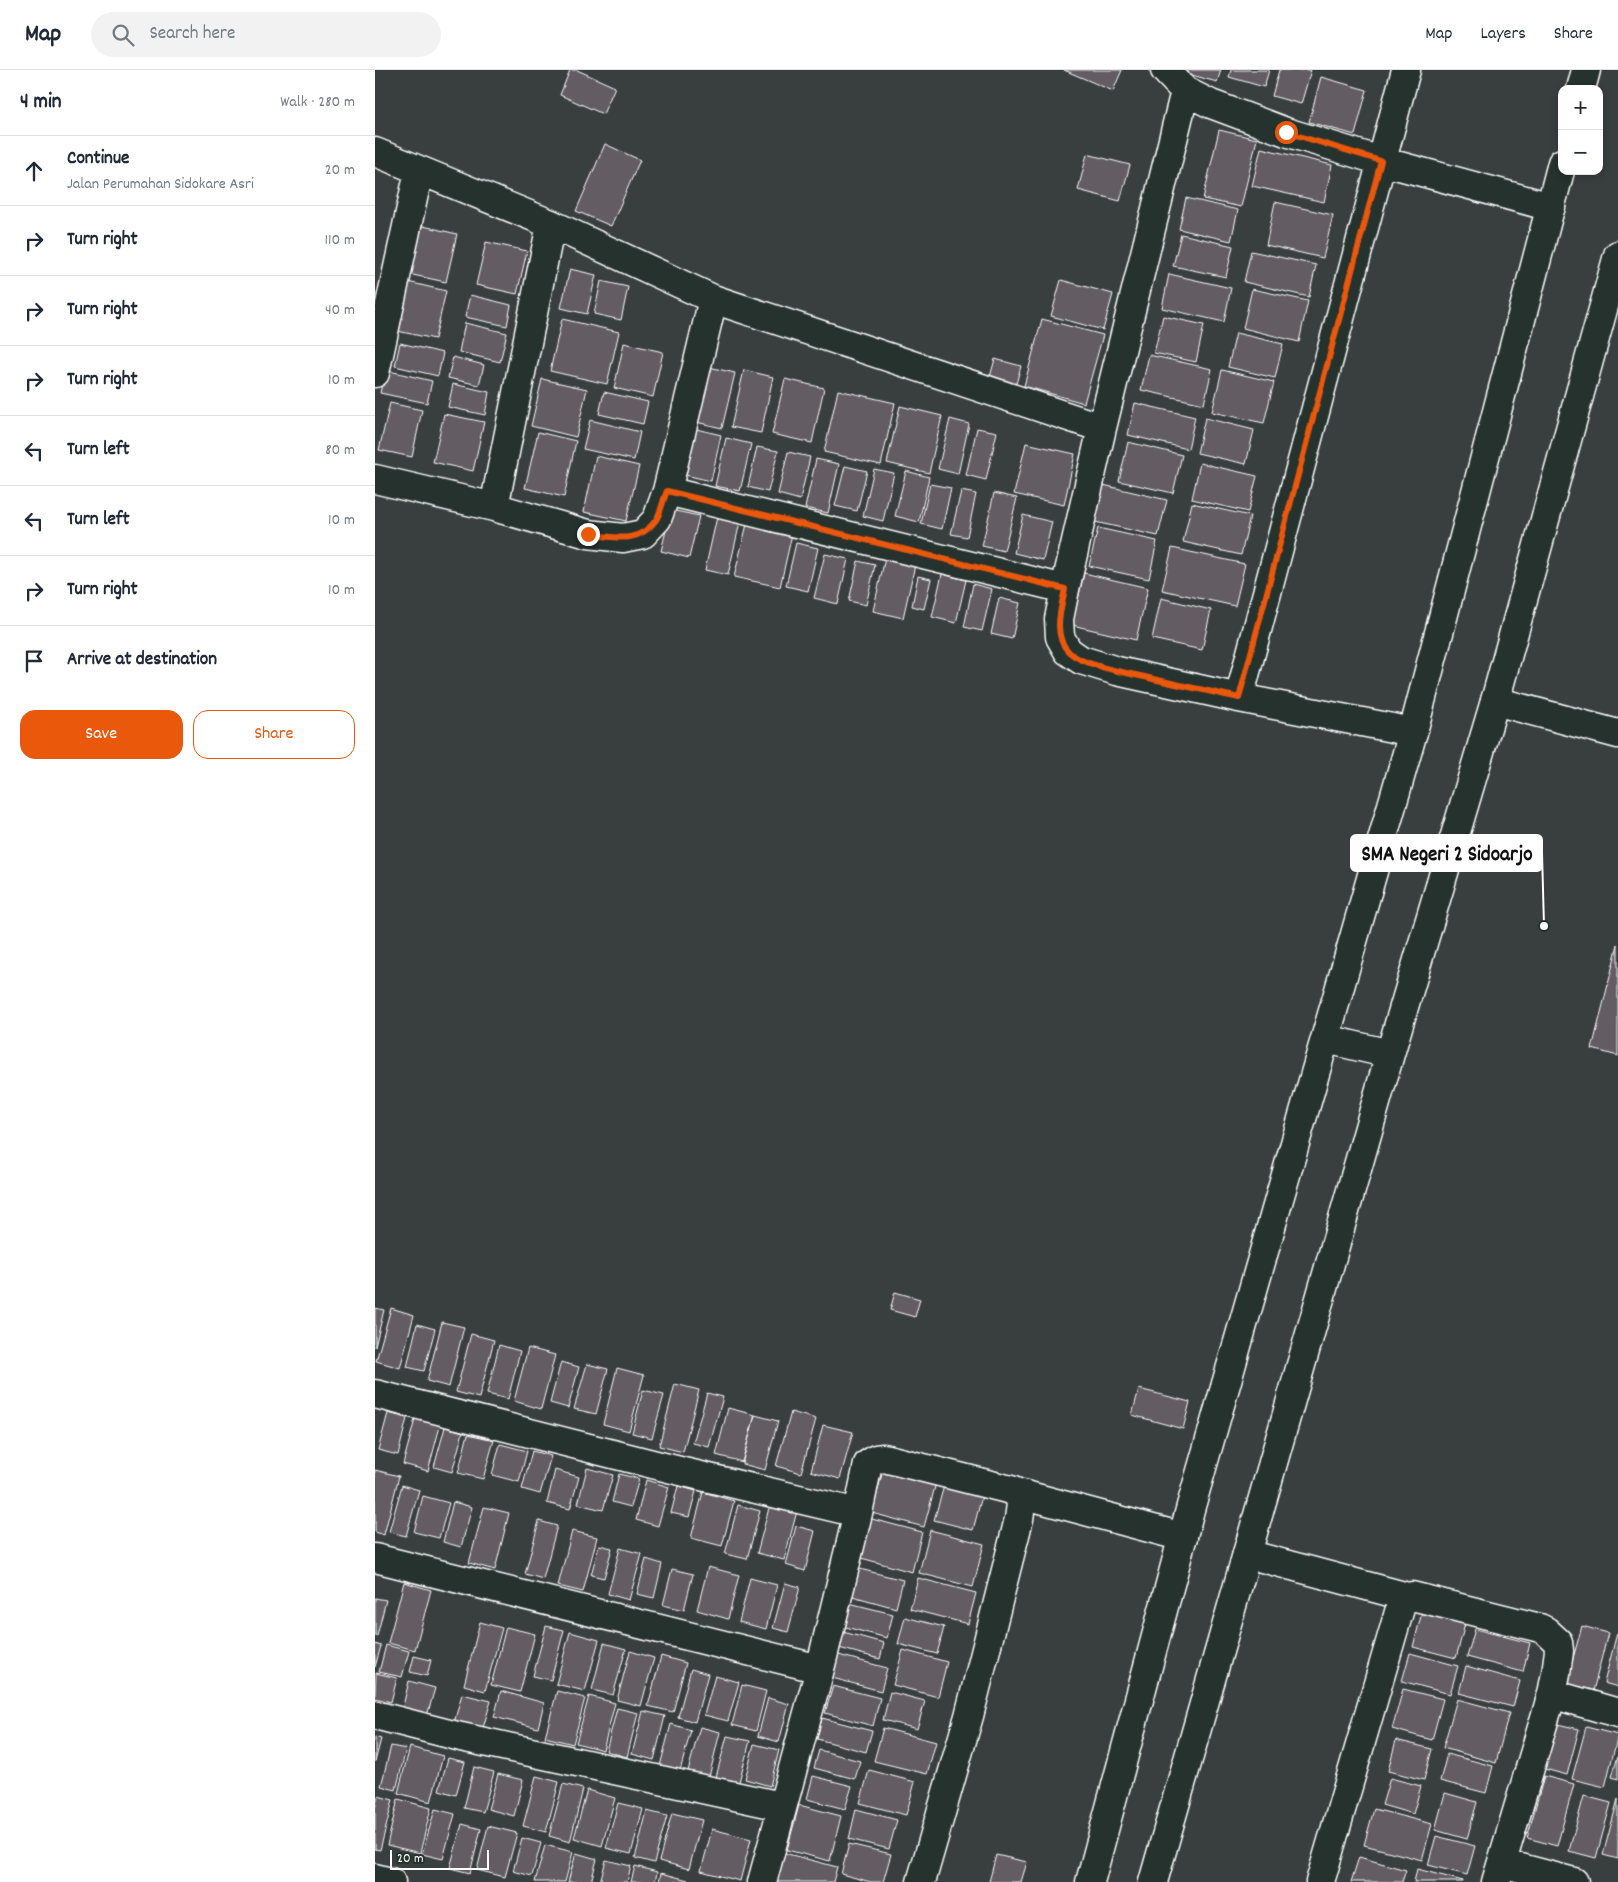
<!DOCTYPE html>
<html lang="en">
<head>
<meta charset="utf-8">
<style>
	body { margin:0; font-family:Dekko,sans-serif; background:#f2f2f3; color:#1f2937 }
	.controls { position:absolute; right:15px; top:15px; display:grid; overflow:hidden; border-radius:10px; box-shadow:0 2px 8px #0003 }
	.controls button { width:45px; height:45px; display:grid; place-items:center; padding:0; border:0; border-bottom:1px solid #e0e1e3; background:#fff; color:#1f2937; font:25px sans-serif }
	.scale { position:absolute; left:15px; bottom:12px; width:99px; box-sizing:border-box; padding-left:5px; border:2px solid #fff; border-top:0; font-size:14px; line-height:18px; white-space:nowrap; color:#fff; -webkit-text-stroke:4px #26332d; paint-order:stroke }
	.stop { position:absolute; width:15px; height:15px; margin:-11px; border:4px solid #ea580c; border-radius:50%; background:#fff }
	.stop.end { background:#ea580c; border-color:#fff; box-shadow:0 1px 5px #0008 }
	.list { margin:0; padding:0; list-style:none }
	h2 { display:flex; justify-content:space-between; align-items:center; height:65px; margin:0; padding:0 20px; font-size:21px }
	h2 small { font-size:16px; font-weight:400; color:#747a83 }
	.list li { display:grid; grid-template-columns:32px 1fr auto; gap:15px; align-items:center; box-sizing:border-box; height:70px; padding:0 20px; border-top:1px solid #e0e1e3 }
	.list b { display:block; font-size:19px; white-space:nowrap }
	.list p { margin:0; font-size:16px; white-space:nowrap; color:#747a83 }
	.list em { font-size:16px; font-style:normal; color:#747a83 }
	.actions { display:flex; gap:10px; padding:15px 20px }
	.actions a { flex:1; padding:11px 0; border:1px solid #ea580c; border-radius:15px; text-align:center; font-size:18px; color:#ea580c }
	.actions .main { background:#ea580c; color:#fff }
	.icon { flex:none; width:28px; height:28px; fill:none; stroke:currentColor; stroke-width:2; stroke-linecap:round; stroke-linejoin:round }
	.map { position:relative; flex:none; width:1243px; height:1812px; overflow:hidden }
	header { display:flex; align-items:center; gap:30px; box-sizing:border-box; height:70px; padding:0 25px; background:#fff; border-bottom:1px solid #e0e1e3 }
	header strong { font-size:24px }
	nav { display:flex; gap:28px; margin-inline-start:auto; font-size:18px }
	.search { width:350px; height:45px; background:#f2f2f3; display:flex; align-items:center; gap:12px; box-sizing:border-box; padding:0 18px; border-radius:28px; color:#747a83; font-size:19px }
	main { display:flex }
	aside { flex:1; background:#fff }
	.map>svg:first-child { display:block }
	.building { fill:#635c64; stroke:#fff }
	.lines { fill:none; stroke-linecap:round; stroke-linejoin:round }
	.minor-casing { stroke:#fff; stroke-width:31 }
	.secondary-casing { stroke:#fff; stroke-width:31 }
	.minor { stroke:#26332d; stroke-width:28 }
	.secondary { stroke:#26332d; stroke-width:28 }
	.route { stroke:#ea580c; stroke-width:6 }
	.leader { fill:none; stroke:#fff; stroke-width:2 }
	.callout-dot { fill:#fff; stroke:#26332d; stroke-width:2 }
	.callout { fill:#fff; stroke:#fff; stroke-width:2 }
	.callout-label { font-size:21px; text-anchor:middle; font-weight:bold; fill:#111 }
</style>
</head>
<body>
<header>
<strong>Map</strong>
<div class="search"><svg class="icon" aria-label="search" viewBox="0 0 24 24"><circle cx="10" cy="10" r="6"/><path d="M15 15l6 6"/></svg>Search here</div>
<nav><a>Map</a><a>Layers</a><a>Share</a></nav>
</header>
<main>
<aside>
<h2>4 min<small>Walk · 280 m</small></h2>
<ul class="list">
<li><svg class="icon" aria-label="ahead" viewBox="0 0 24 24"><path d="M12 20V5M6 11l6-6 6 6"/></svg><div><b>Continue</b><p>Jalan Perumahan Sidokare Asri</p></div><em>20 m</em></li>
<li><svg class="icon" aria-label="right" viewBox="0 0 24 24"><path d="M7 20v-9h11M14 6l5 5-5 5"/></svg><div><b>Turn right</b></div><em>110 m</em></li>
<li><svg class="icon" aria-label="right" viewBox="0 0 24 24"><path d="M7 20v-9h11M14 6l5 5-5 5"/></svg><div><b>Turn right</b></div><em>40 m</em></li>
<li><svg class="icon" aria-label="right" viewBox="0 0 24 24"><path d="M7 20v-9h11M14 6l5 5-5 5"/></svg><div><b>Turn right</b></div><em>10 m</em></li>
<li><svg class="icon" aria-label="left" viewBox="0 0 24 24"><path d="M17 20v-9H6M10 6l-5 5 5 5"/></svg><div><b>Turn left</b></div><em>80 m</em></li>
<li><svg class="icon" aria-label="left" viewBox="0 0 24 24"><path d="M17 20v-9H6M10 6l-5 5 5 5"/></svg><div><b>Turn left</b></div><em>10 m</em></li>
<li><svg class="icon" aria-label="right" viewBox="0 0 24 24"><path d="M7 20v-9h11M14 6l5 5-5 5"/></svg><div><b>Turn right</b></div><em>10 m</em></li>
<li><svg class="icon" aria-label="arrive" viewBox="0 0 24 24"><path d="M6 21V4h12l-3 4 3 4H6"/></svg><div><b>Arrive at destination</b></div></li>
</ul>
<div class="actions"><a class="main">Save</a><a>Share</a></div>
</aside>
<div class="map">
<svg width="1243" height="1812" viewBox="0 0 1243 1812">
	<rect width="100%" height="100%" fill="#383f3e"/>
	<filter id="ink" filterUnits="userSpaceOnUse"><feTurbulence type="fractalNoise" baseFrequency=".02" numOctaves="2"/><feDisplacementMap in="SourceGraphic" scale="10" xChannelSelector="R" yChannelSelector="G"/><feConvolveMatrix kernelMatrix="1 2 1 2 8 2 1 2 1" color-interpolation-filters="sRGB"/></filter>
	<g filter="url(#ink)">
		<!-- building -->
		<path class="building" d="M195 0H202L240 17 228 44 185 25Z
			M689 0H747L738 21Z
			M814 0H846L842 12 813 4Z
			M856 0H894L889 17 854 7Z
			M904 0H936L926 34 897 26Z
			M946 7 992 20 980 65 934 52Z
			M844 60 882 69 866 137 828 129Z
			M230 74 265 90 236 156 201 141Z
			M886 78 957 95 949 132 877 116Z
			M712 84 755 95 745 131 703 120Z
			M811 128 863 140 856 171 804 159Z
			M900 132 958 145 948 188 891 175Z
			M44 155 82 164 71 212 33 204Z
			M806 164 858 176 851 207 798 196Z
			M111 172 152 181 142 224 101 215Z
			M876 181 941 195 934 227 869 212Z
			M195 199 221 205 212 244 186 238Z
			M794 204 856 218 849 252 787 238Z
			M686 210 738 224 728 260 676 246Z
			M226 211 253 217 246 250 219 244Z
			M33 212 71 221 60 269 22 261Z
			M877 219 933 231 924 272 868 258Z
			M95 225 136 235 132 256 90 247Z
			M788 246 829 255 821 292 779 283Z
			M187 249 244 262 232 314 175 301Z
			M667 249 728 265 709 333 649 316Z
			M90 253 132 263 125 292 84 282Z
			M861 263 908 274 900 308 853 297Z
			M25 273 68 283 63 306 20 296Z
			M249 273 288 282 278 327 239 318Z
			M774 285 837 299 829 334 766 320Z
			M78 287 109 295 104 315 73 308Z
			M620 289 646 296 639 321 613 314Z
			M334 297 360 303 347 358 321 352Z
			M10 300 57 311 52 333 5 323Z
			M369 300 398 307 386 363 356 357Z
			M847 300 899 312 889 353 837 342Z
			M167 309 212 319 201 367 156 356Z
			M410 309 449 318 437 373 397 364Z
			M78 314 114 322 110 345 73 337Z
			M463 320 520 333 506 395 449 382Z
			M229 322 273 332 268 354 224 344Z
			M15 333 47 340 37 387 4 380Z
			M760 333 820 347 813 379 753 365Z
			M525 336 567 346 554 403 512 393Z
			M69 344 109 352 98 401 58 392Z
			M830 348 879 360 871 394 822 383Z
			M575 349 594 354 583 404 563 399Z
			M215 350 265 362 259 390 208 379Z
			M317 358 346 365 336 411 306 404Z
			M602 358 622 362 611 410 591 405Z
			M163 362 201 371 189 427 150 418Z
			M351 368 376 374 365 421 340 416Z
			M753 372 807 385 798 423 744 411Z
			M651 373 700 384 689 435 639 424Z
			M382 377 403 381 393 422 373 417Z
			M413 382 435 387 425 430 403 424Z
			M221 386 264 396 251 451 209 442Z
			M441 389 464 394 453 443 430 438Z
			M825 393 882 406 873 442 817 429Z
			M470 396 492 401 482 441 460 436Z
			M499 399 519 403 508 451 488 446Z
			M531 401 554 407 544 452 520 446Z
			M555 414 576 418 567 459 546 454Z
			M728 415 792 430 783 466 720 452Z
			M586 421 601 424 592 467 576 464Z
			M619 423 642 428 629 481 607 476Z
			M817 433 875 446 866 485 808 472Z
			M296 440 324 446 314 488 286 481Z
			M648 445 677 452 668 490 639 483Z
			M342 447 365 452 353 505 330 500Z
			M372 454 417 464 405 517 359 507Z
			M723 458 782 471 774 509 714 496Z
			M421 473 443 478 433 521 411 516Z
			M797 478 870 494 860 536 787 520Z
			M450 484 473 489 463 534 439 528Z
			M510 488 540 495 528 548 498 541Z
			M483 491 500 495 491 535 474 531Z
			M709 503 773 518 761 570 697 555Z
			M567 504 591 510 581 553 557 547Z
			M543 506 556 509 549 539 537 536Z
			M598 514 617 519 607 561 589 557Z
			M624 528 645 533 637 569 616 564Z
			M786 528 836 540 827 580 777 569Z
			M1243 874V986L1217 979Z
			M520 1222 545 1229 540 1247 515 1240Z
			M0 1238 9 1240 0 1277Z
			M16 1238 39 1245 25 1298 1 1291Z
			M67 1252 89 1257 74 1317 52 1311Z
			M42 1254 60 1259 49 1301 32 1297Z
			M96 1264 119 1270 104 1328 81 1322Z
			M124 1275 145 1281 133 1329 112 1324Z
			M153 1278 180 1285 166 1339 139 1331Z
			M186 1292 204 1297 193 1338 175 1333Z
			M212 1294 233 1299 221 1344 199 1339Z
			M242 1298 269 1305 254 1361 228 1354Z
			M300 1314 324 1320 308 1382 284 1376Z
			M764 1319 815 1332 808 1359 757 1345Z
			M268 1320 289 1325 277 1368 257 1363Z
			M332 1323 348 1327 334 1377 318 1373Z
			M353 1338 380 1345 367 1392 341 1385Z
			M42 1342 67 1349 53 1401 28 1394Z
			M416 1342 441 1349 426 1403 401 1396Z
			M13 1343 32 1348 23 1385 3 1380Z
			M380 1345 403 1351 390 1400 367 1394Z
			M448 1355 478 1362 465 1409 436 1401Z
			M70 1357 88 1362 77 1402 59 1397Z
			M93 1364 119 1370 108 1409 83 1403Z
			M125 1374 152 1381 144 1412 117 1405Z
			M157 1381 176 1386 165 1424 147 1419Z
			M212 1398 238 1405 228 1440 203 1434Z
			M0 1400 24 1406 9 1465 0 1462Z
			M180 1400 204 1407 195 1439 172 1433Z
			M508 1400 561 1413 549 1457 497 1443Z
			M244 1404 264 1409 256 1437 237 1432Z
			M271 1410 294 1417 283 1456 261 1450Z
			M27 1415 44 1420 31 1466 14 1462Z
			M303 1416 321 1421 314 1447 296 1443Z
			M569 1416 607 1426 598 1460 559 1450Z
			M328 1422 359 1431 347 1476 316 1468Z
			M48 1426 74 1433 64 1468 39 1462Z
			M78 1432 97 1437 86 1477 68 1472Z
			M395 1434 422 1441 409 1490 382 1483Z
			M363 1435 385 1441 372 1489 350 1484Z
			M109 1437 134 1443 120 1500 94 1493Z
			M489 1447 547 1462 537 1502 479 1486Z
			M164 1451 182 1456 168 1509 150 1504Z
			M421 1456 440 1461 430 1501 411 1495Z
			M555 1460 609 1474 598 1517 544 1503Z
			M197 1461 222 1467 208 1522 183 1516Z
			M224 1475 237 1478 229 1508 216 1505Z
			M245 1478 267 1484 254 1530 233 1524Z
			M271 1489 287 1494 279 1528 262 1524Z
			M333 1497 364 1505 353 1549 322 1540Z
			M477 1497 528 1510 521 1538 470 1524Z
			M297 1499 318 1504 309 1540 288 1535Z
			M375 1508 402 1515 391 1559 364 1552Z
			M543 1508 601 1523 593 1554 535 1539Z
			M29 1512 56 1520 40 1580 13 1573Z
			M410 1513 425 1517 413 1562 398 1558Z
			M0 1528 11 1530 2 1566H0Z
			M470 1532 518 1544 512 1568 463 1555Z
			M1047 1542 1090 1554 1081 1588 1038 1577Z
			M530 1547 569 1557 562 1584 523 1574Z
			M105 1552 127 1558 110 1621 89 1615Z
			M171 1556 189 1560 176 1610 158 1606Z
			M1207 1556 1233 1563 1217 1625 1190 1617Z
			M131 1557 160 1564 145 1622 116 1615Z
			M1100 1559 1155 1573 1148 1602 1092 1587Z
			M195 1562 224 1570 210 1621 181 1614Z
			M468 1562 509 1573 505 1589 464 1578Z
			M1242 1563H1243V1617L1229 1613Z
			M229 1573 251 1579 238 1625 217 1620Z
			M0 1574 6 1576 0 1597Z
			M11 1575 34 1581 27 1607 4 1602Z
			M528 1580 572 1592 563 1627 518 1615Z
			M255 1581 279 1588 266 1636 242 1630Z
			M456 1583 512 1598 506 1621 450 1606Z
			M1035 1583 1083 1596 1075 1624 1027 1611Z
			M39 1586 56 1590 52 1606 35 1602Z
			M286 1586 311 1593 298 1642 273 1636Z
			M1091 1596 1145 1611 1138 1637 1084 1623Z
			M316 1599 333 1604 320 1652 303 1647Z
			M1 1603 22 1608 16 1632 0 1628Z
			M340 1606 364 1612 353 1651 329 1645Z
			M34 1611 60 1618 52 1646 27 1640Z
			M367 1615 391 1621 381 1661 357 1655Z
			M458 1616 505 1628 498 1656 450 1643Z
			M1028 1619 1068 1629 1057 1670 1017 1659Z
			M126 1621 169 1633 163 1658 119 1647Z
			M182 1621 210 1628 198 1674 170 1667Z
			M515 1622 550 1631 542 1659 508 1650Z
			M87 1624 116 1631 107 1661 79 1653Z
			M214 1626 240 1633 228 1680 201 1673Z
			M393 1628 414 1634 404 1672 383 1666Z
			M1082 1629 1134 1643 1121 1693 1068 1678Z
			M242 1638 263 1643 252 1687 231 1681Z
			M268 1641 290 1646 279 1690 257 1684Z
			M447 1648 497 1661 491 1682 442 1669Z
			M1178 1653 1204 1659 1192 1705 1166 1698Z
			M296 1654 316 1660 305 1701 285 1696Z
			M325 1657 345 1662 334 1707 313 1701Z
			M1211 1657 1243 1665 1230 1717 1197 1709Z
			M508 1658 561 1672 552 1704 499 1691Z
			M352 1666 375 1671 364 1712 341 1707Z
			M0 1667 6 1669 0 1692Z
			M1021 1670 1057 1679 1049 1710 1013 1701Z
			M379 1674 404 1680 395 1716 370 1709Z
			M16 1676 31 1679 21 1720 6 1716Z
			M35 1677 68 1686 56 1732 23 1723Z
			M444 1680 485 1691 480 1709 439 1698Z
			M1072 1684 1118 1696 1111 1723 1065 1711Z
			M1243 1686V1709L1237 1707Z
			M73 1688 90 1692 81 1725 64 1720Z
			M99 1697 119 1702 108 1742 89 1738Z
			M494 1700 540 1712 531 1745 485 1733Z
			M123 1704 148 1710 139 1746 113 1739Z
			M161 1706 184 1712 171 1762 148 1756Z
			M438 1706 477 1716 470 1739 432 1729Z
			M1169 1706 1199 1714 1182 1776 1152 1768Z
			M1015 1708 1046 1716 1038 1744 1007 1735Z
			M188 1714 208 1719 195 1772 174 1766Z
			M212 1720 240 1728 227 1776 199 1768Z
			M1070 1723 1102 1732 1092 1769 1060 1760Z
			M3 1726 18 1730 5 1780 0 1779V1739Z
			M1209 1726 1236 1733 1221 1788 1194 1781Z
			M23 1729 56 1738 45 1783 12 1775Z
			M1243 1729V1789L1228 1785Z
			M243 1733 268 1739 256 1784 231 1778Z
			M424 1735 466 1746 455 1791 412 1780Z
			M60 1739 80 1744 68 1789 47 1784Z
			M481 1739 522 1750 514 1779 474 1769Z
			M999 1739 1057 1754 1047 1790 989 1775Z
			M272 1741 292 1746 279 1793 260 1788Z
			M297 1743 327 1750 314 1799 284 1791Z
			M87 1754 106 1759 95 1803 75 1798Z
			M113 1756 142 1763 130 1807 102 1800Z
			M337 1759 376 1769 365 1811 326 1801Z
			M1061 1766 1100 1776 1092 1805 1053 1795Z
			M147 1768 166 1773 157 1806 138 1801Z
			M474 1774 516 1784 508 1812H496L466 1804Z
			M170 1775 198 1782 190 1812H160Z
			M201 1783 222 1789 216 1812H193Z
			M409 1783 462 1797 458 1812H402Z
			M621 1785 652 1792 646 1812H614Z
			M984 1787 1031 1800 1027 1812H976Z
			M231 1790 256 1796 252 1812H225Z
			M260 1796 282 1802 280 1812H256Z
			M1042 1799 1088 1811V1812H1039Z
			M286 1803 313 1810 312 1812H284Z"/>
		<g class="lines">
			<!-- minor casing -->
			<g class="minor-casing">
				<path id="minor" d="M790 0 810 21 836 34 911 62 1006 91 1176 137
					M810 21 727 358 690 519 684 549 685 567 693 581 706 590 742 601 864 628 1038 662
					M0 82 176 154 338 229 727 358
					M0 303 44 101
					M0 409 119 437 213 464 248 468 268 464 282 449 292 421 338 229
					M292 421 690 519
					M119 437 176 154
					M864 628 1031 0
					M1120 631 1243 664
					M0 1324 309 1402 483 1443
					M872 1484 1033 1527
					M0 1488 445 1599
					M1177 1624 1243 1643
					M0 1645 86 1667 406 1736
					M1127 1793 1199 1812
					M0 1808 16 1812
					M387 1812 445 1599 483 1443 493 1394 501 1389 509 1388 636 1420 643 1423 808 1467
					M546 1812 594 1646 644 1449 646 1434 643 1423
					M945 1812 1026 1535 1033 1527 1037 1526 1165 1558 1171 1561 1183 1572 1184 1581 1181 1603 1177 1624 1121 1812"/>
			</g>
			<!-- secondary casing -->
			<g class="secondary-casing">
				<path id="secondary" d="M1206 19 1211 0
					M951 969 1015 984
					M715 1812 816 1436 1038 662 1187 93
					M778 1812 1015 984 1120 631 1243 185"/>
			</g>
			<!-- minor -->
			<use href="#minor" class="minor"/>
			<!-- secondary -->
			<use href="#secondary" class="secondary"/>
		</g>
	</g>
	<g class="lines" filter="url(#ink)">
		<!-- route -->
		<path class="route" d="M213 464C239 467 263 475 281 450 286 442 288 430 292 421L690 519C686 538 677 566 694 582 708 596 753 603 774 608 804 615 834 621 864 628L1006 91 911 62"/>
	</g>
	<!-- callouts -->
	<path class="leader" d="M1169 856L1167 783"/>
	<circle class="callout-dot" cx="1169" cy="856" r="5"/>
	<rect class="callout" x="976" y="765" width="191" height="36" rx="5"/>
	<g class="callout-label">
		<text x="1072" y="790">SMA Negeri 2 Sidoarjo</text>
	</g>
</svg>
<div class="controls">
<button>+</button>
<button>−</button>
</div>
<div class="scale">20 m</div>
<div class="stop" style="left:911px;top:62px"></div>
<div class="stop end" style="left:213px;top:464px"></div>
</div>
</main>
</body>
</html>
